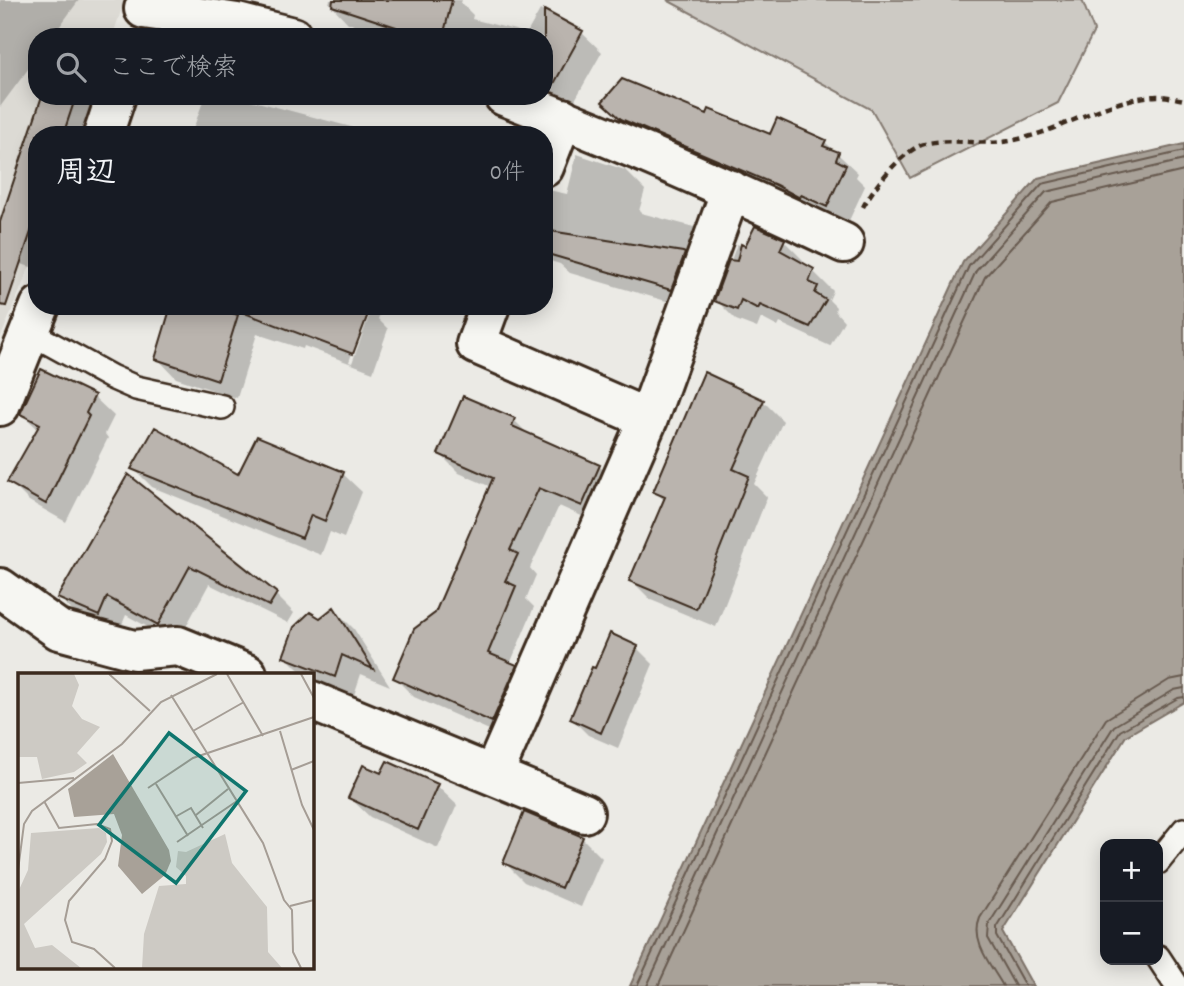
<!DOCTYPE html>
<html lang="ja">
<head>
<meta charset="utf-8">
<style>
	body { margin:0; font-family:Dekko,"Klee One",sans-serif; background:#242831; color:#f1f3f6 }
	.controls { position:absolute; right:21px; bottom:21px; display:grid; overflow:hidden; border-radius:14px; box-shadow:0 4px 18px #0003 }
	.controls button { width:63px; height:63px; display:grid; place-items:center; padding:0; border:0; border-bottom:2px solid #363941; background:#171b24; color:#f1f3f6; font:35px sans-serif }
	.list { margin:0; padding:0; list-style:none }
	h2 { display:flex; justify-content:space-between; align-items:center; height:91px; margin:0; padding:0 28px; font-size:30px }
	h2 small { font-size:23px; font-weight:400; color:#9ea1a6 }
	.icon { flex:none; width:38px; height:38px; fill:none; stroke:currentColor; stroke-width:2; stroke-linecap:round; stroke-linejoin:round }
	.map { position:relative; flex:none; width:1184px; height:986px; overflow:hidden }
	.search { position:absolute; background:#171b24; box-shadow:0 4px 18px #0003; left:28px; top:28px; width:525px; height:77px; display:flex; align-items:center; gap:18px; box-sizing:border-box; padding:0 24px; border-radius:28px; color:#9ea1a6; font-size:26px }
	.panel { position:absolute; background:#171b24; box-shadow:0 4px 18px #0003; left:28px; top:126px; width:525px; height:189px; border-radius:28px }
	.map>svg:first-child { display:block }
	.built { fill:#dcdad4 }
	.green { fill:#cdcac4; stroke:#847a71; stroke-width:2 }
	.water { fill:#a8a198; stroke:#7c7167; stroke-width:2 }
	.shadow { fill:#0003; fill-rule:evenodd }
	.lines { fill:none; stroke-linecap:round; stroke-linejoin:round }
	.shore { stroke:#675a4f; stroke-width:2 }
	.building { fill:#bab4ae; stroke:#3b2a1e; stroke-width:2 }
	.lane-casing { stroke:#3b2a1e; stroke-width:28 }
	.street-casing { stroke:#3b2a1e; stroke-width:44 }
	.path { stroke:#3b2a1e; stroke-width:4.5; stroke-dasharray:7 5; stroke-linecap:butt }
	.lane { stroke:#f6f6f2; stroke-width:23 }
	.street { stroke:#f6f6f2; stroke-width:38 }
	.inset-road { fill:none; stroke:#a59d95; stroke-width:2 }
	.view { fill:#0f766e; fill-opacity:0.15; stroke:#0f766e; stroke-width:3.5 }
	.inset-edge { fill:none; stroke:#3b2a1e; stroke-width:3.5 }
</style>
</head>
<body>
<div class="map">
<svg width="1184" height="986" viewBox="0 0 1184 986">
	<rect width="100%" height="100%" fill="#ebeae5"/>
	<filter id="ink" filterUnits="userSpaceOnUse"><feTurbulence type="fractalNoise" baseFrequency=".0143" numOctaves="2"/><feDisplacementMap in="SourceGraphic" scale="14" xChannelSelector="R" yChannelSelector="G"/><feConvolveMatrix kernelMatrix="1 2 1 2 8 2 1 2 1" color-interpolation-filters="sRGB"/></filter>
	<g filter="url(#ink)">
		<!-- built -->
		<path class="built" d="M0 0H125L112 37H37V96H93L80 135H37V249L0 339Z"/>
		<!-- green -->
		<path class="green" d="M667 0H1082L1094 31 1058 103 910 178 872 110Z"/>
		<!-- water -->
		<path class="water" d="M1184 144V702L1126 736 1003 932 1033 986H630L963 262 1038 178Z"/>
		<!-- shadow -->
		<path class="shadow" d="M0 0H79L52 37H37V57L0 107Z
			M330 0H462L461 3 473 15 472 19 527 33 540 10 582 33 602 52 571 107 544 92V37H389L348 23 329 3Z
			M44 96H101L89 135H37V269L15 262 0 247V228Z
			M205 96H248L250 100 351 127 359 135H191Z
			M604 102 707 116 771 136 825 142 858 173 856 177 865 186 847 225 643 138Z
			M577 154 625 170 645 190 639 211 641 213 694 227 714 246 690 308 570 273 560 264 544 259V189L567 194Z
			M784 241 803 260 802 264 813 271 833 291 829 300 836 307 835 311 844 321 830 346 780 323 778 327 761 318 757 328 736 320 716 300 737 244 746 248Z
			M173 306H372L380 314 378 319 388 329 373 372 304 346 303 349 257 334 237 398 176 378 157 358ZM367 311 370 314 352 363 349 362Z
			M42 371 94 397 114 416 105 434 108 438 66 522 29 501 10 482 39 430 22 414Z
			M763 401 783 421 754 484 767 497 716 627 651 600 631 580 665 501 655 492Z
			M514 420 531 437 599 466 619 486 602 525 559 506 530 568 536 575 526 599 534 607 510 664 516 667 536 686 512 740 414 697 395 678 437 614 491 487 459 473 440 454Z
			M258 438 343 474 362 492 344 538 330 532 321 555 152 487 133 468 239 476Z
			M128 477 276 595 294 613 288 623 209 584 177 643 126 615 118 634 78 616 59 598Z
			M334 609 354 629 390 686 361 674 354 695 312 679V674H303L285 656 320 620Z
			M637 648 653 664 618 748 588 735 572 719Z
			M382 776 437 786 457 805 438 848 370 817 350 798Z
			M582 838 602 858 581 907 524 882 505 863Z"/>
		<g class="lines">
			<!-- shore -->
			<path class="shore" d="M637 986 969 266 1042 184 1184 151
				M647 986 976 271 1046 192 1184 160
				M658 986 985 277 1052 202 1184 171
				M1003 986C992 966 970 942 980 918L1106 719 1169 680 1184 677
				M1015 986 988 938 989 924 1114 726 1174 690 1184 688
				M1025 986 997 936V928L1120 731 1178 698 1184 697"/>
		</g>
		<!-- building -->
		<path class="building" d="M333 0H452L443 37H393L396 27 332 6Z
			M544 10 583 31 550 91 544 88Z
			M622 79 707 114 709 109 770 134 777 118 826 140 823 146 839 152 836 160 846 165 827 207 801 195 800 198 776 185 621 119 602 102Z
			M42 96H76L63 135H37V214L6 306 0 305V222Z
			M755 226 785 239 780 250 814 269 809 282 818 286 815 293 826 300 810 327 760 305 758 309 741 300 737 310 714 301 729 260 737 261 741 244 745 246Z
			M544 230 683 252 685 253 671 290 544 253Z
			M171 306H212L238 315 218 380 155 359Z
			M235 306H371L353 354 234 309Z
			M41 369 95 395 86 413 89 416 46 504 7 482 40 424 20 414Z
			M704 372 764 400 733 469 749 476 696 609 629 581 665 497 653 492Z
			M463 396 515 418 512 426 600 465 582 506 539 488 510 550 518 554 505 581 516 586 488 653 517 665 492 722 393 678 414 629 435 613 493 478 438 454Z
			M155 427 238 474 257 436 344 472 325 521 311 515 302 538 131 469Z
			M128 474 277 593 269 606 190 566 158 625 107 597 99 616 57 598Z
			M334 607 373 669 342 655 335 677 283 657 294 627 310 612 320 618Z
			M610 633 638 646 601 733 570 719 592 667 595 668Z
			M387 761 438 784 418 830 348 798 363 765 381 773Z
			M524 812 583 837 561 888 503 863Z"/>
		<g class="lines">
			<!-- lane casing -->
			<g class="lane-casing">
				<path id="lane" d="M31 333 111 377 136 388 222 407
					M1158 862 1184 830
					M1158 957 1177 986"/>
			</g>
			<!-- street casing -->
			<g class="street-casing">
				<path id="street" d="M144 9 237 23 293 37
					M504 96C620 140 732 190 844 243
					M103 135 116 96
					M544 167 563 118
					M490 306 476 344 648 419
					M0 406 40 306
					M0 588 59 630 134 650 178 646 247 674
					M312 701 584 813
					M493 775 648 419 731 190"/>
			</g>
			<!-- path -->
			<path class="path" d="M863 207C874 187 896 159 917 147 937 136 978 145 1002 142 1056 136 1104 98 1157 96 1166 96 1175 98 1184 100"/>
			<!-- lane -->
			<use href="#lane" class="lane"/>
			<!-- street -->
			<use href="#street" class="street"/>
		</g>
	</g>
	<!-- overview -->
	<g transform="translate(18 673)">
		<rect width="296" height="296" fill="#ebeae5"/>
		<path d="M1 1H56L61 12 54 33 64 46 82 54 59 80 69 90 56 99 24 106 19 84H0ZM81 155 88 160 89 169 83 181 6 251 17 275 34 272 63 295H0V219L10 197 13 160ZM207 161 214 190 249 234 250 279 264 295H124L126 261 141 213 168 211V203L158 194 160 178 168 179Z" fill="#cdcac4"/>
		<path d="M95 81 151 177 153 188 147 202 124 221 100 193 104 162 96 141 56 144 50 116Z" fill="#a8a198"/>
		<path class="inset-road" d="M91 1 132 38M209 1 245 63M283 1 296 25M153 22 245 170 266 227 274 237 275 279 283 295M175 58 226 29M262 58 284 132 296 157M273 97 296 88M0 110 56 105M138 111 170 163M130 115 175 85 296 44M26 128 41 155 79 151 92 156 94 168 87 186 51 228 47 247 54 269 76 276 97 295M178 142 210 116M157 144 173 135 185 155M159 169 219 128M0 197 6 151 14 138 104 71 143 29 199 1M272 233 296 227"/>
		<path class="view" d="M151 60 228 118 158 210 81 152Z"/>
		<rect width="296" height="296" class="inset-edge"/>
	</g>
</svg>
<div class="controls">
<button>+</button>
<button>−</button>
</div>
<div class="search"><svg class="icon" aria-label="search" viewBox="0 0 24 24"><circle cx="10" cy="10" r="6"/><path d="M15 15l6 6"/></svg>ここで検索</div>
<section class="panel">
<h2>周辺<small>0件</small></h2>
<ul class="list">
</ul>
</section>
</div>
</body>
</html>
